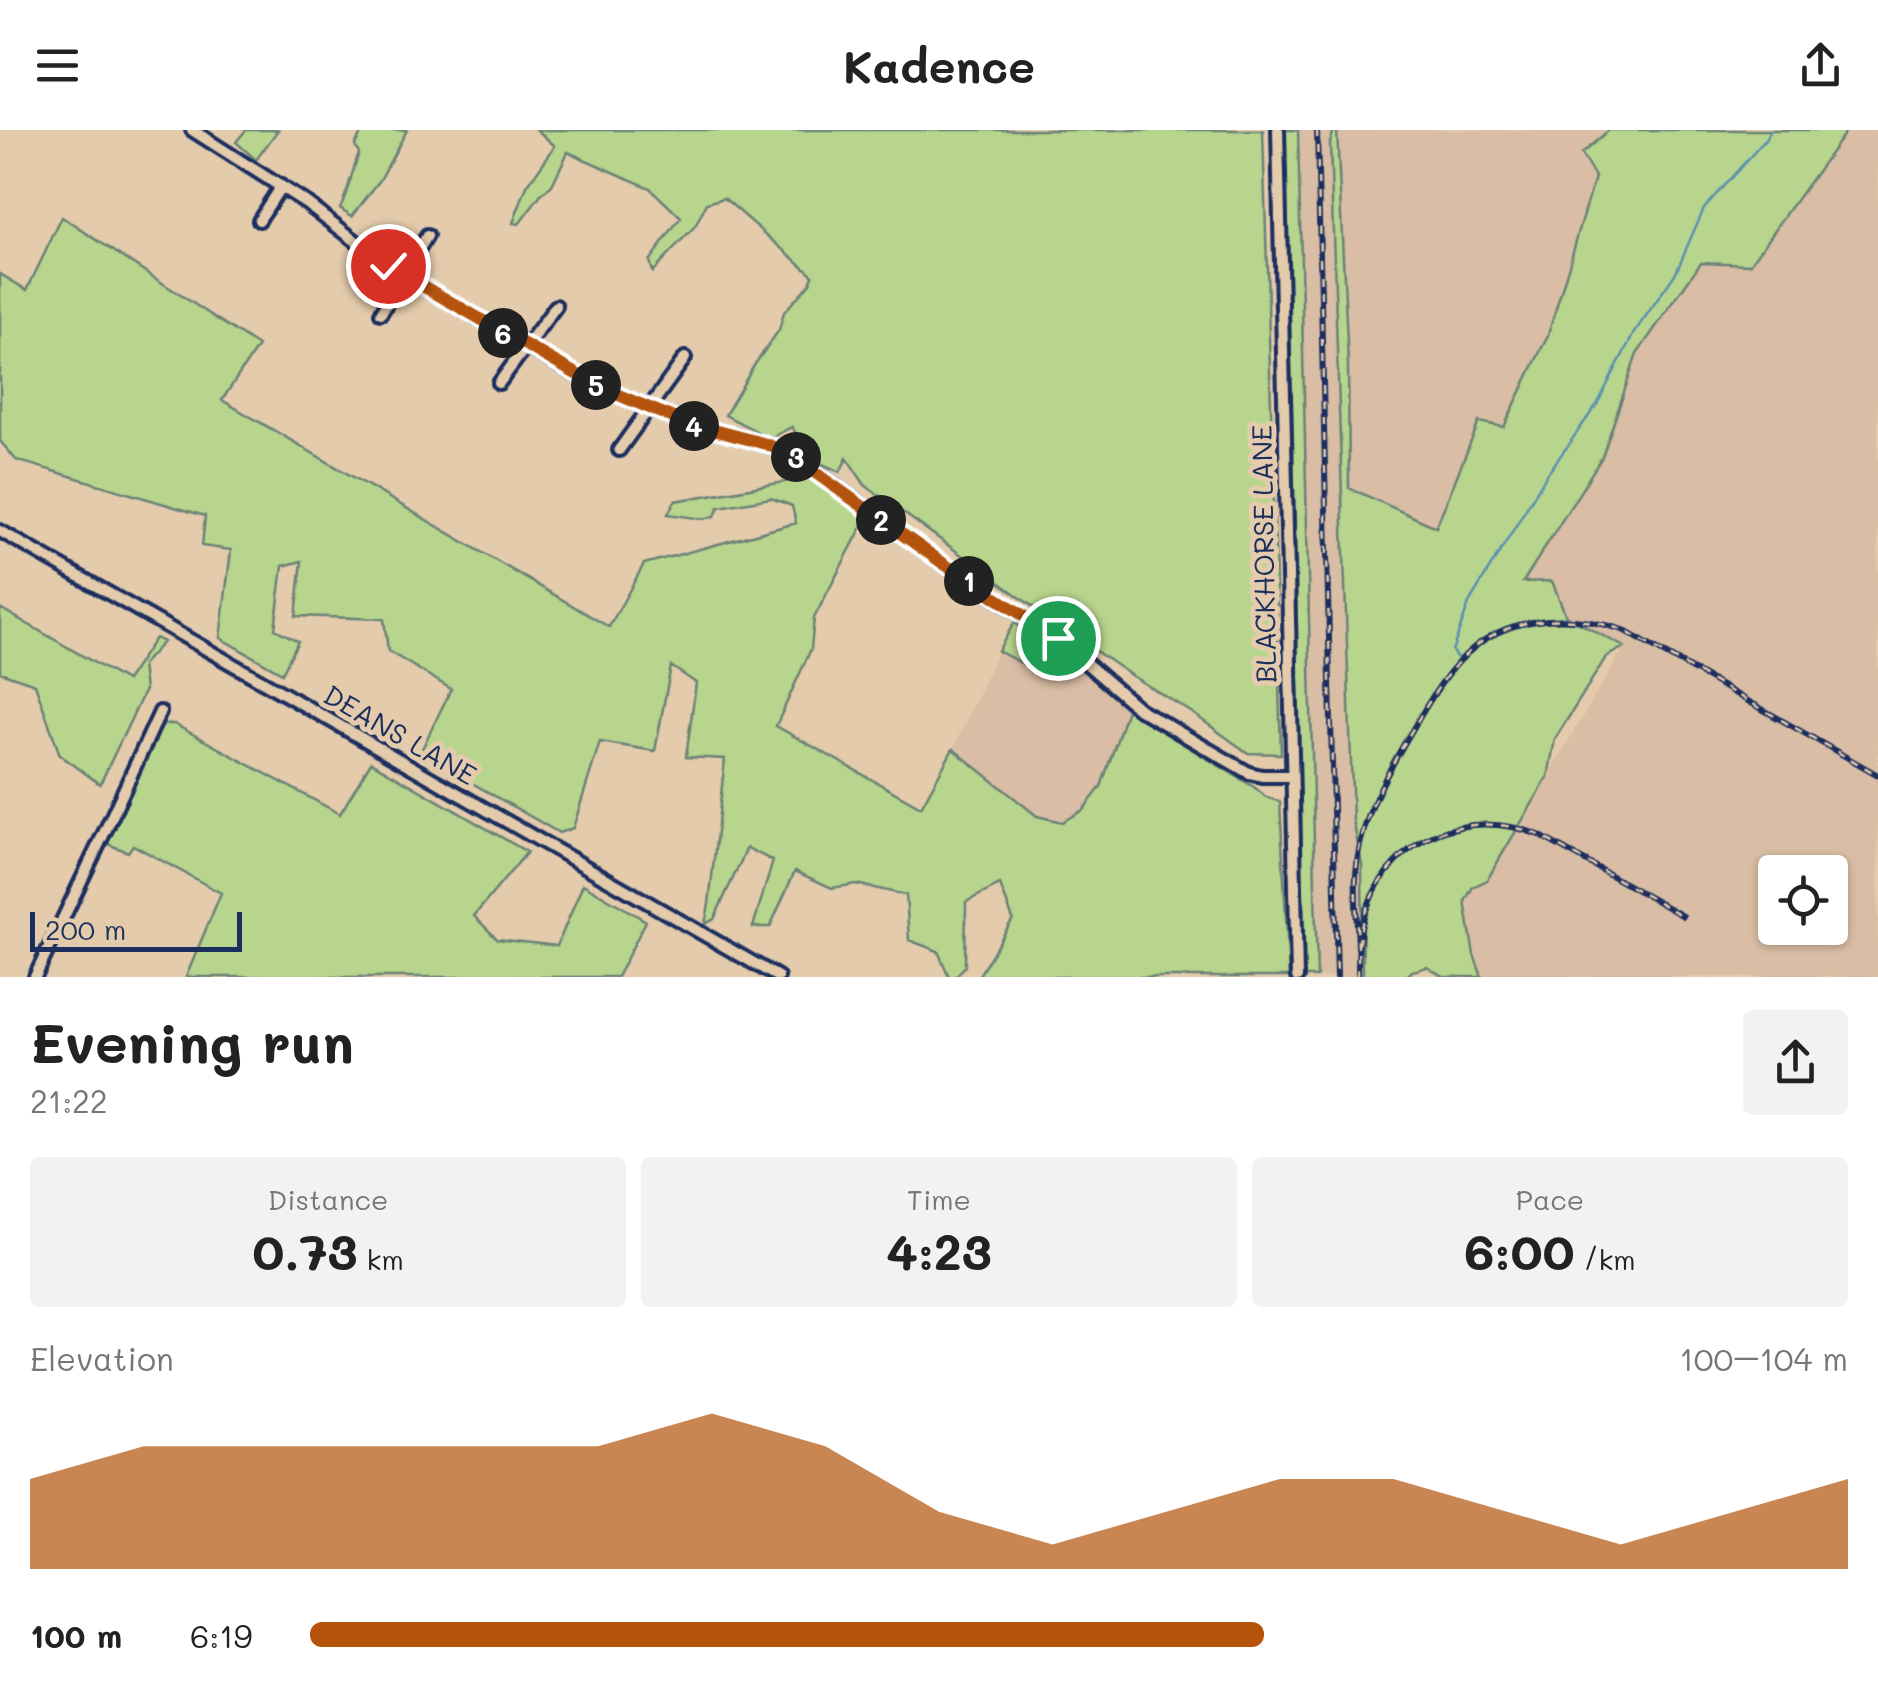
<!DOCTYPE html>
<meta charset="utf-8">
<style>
body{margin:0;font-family:Mali,sans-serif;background:#f2f2f2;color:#222;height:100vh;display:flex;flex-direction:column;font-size:38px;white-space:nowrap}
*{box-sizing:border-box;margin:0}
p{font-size:32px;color:#767676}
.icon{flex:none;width:55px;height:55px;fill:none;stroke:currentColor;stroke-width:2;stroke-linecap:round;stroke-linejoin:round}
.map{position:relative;height:847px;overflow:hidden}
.drawer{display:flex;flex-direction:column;background:#fff;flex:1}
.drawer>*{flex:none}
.buttons{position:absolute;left:1758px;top:725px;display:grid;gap:20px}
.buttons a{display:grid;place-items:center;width:90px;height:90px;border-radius:10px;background:#fff;box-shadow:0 2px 8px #0004;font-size:50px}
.scale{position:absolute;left:30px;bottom:25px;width:212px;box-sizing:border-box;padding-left:10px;border:5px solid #1b2f5e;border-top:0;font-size:28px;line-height:35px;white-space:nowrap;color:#1b2f5e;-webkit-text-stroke:8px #e4cbac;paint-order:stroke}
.pin{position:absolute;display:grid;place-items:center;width:85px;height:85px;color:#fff;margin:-42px;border:5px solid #fff;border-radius:50%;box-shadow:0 2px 10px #0007}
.km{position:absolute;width:50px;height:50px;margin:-25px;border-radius:50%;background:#222;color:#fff;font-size:28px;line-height:50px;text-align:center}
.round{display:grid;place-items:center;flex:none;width:105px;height:105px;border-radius:10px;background:#f2f2f2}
.headline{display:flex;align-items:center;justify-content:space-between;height:170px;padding:0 30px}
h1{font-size:55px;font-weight:800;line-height:75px}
.stats{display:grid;grid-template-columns:repeat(3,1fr);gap:15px;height:170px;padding:10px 30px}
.stats div{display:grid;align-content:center;border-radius:10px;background:#f2f2f2;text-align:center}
.stats b{font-size:50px;font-weight:800}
.stats small{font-size:28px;font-weight:400}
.stats p{font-size:28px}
.chart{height:280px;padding:20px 30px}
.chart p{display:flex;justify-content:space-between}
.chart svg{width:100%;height:180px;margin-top:10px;fill:#b45309;opacity:.7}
ul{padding:0 30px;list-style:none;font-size:32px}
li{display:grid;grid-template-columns:160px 120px 1fr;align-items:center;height:75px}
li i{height:25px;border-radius:12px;background:#b45309}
header{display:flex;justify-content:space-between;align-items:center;height:130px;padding:0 30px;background:#fff;font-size:45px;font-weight:800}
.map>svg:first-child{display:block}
</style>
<header><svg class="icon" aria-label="menu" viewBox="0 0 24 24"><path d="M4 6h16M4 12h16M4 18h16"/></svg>Kadence<svg class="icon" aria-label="share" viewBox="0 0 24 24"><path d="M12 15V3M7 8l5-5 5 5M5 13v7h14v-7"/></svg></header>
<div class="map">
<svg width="1878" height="847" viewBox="0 0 1878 847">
<rect width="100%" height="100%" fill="#e4cbac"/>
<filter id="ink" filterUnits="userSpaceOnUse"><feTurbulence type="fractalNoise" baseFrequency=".01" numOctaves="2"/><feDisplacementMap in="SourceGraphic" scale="20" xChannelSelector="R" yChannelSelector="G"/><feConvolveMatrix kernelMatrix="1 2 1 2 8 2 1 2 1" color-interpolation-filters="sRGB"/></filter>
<g filter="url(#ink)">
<path fill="#d9bda4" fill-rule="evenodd" d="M1298 0H1334L1330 13 1353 690 1362 735 1363 847H1317Z
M1337 0H1609L1581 24 1595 46 1548 205 1503 297 1478 292 1437 397 1349 358 1348 234Z
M1847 0H1878V847H1482L1474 825 1464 771 1473 757 1487 749 1624 517 1566 486 1552 451 1523 453 1602 327 1637 224 1701 131 1750 134ZM1775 742H1830V798H1775Z
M1042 504 1074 529 1122 572 1127 580 1101 657 1083 680 1062 692 1037 686 953 619 998 521 1023 534 1036 507Z"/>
<path fill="#b8d58d" stroke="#6a8276" stroke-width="2.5" d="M246 0H278L256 30 236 12Z
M363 0H407L380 50 352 86 340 78C349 60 352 41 359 23L355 15Z
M537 0H1263L1281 624 1248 623 1191 582 1132 546 1065 500 865 355 847 328 840 342 811 329 792 297 770 308 725 285 755 234 779 200 784 182 810 153 813 145 724 68 707 73 695 97 652 142 649 131 681 88 650 58 568 22 552 55 541 65 519 94 513 93 527 56 555 16Z
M1285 0H1298L1317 847H1302L1296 433Z
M1334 0H1337L1348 234 1349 358 1436 397 1479 292 1504 297 1548 205 1595 47 1581 24 1609 0H1847L1750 134 1701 132 1637 224 1602 327 1523 452 1552 451 1566 486 1624 517 1606 527 1555 609 1548 647 1487 750 1473 757 1465 771 1474 825 1482 847H1444L1427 837 1412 841 1406 847H1363L1362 735 1353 690 1330 13Z
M62 87 258 216 222 270 609 497 644 434 796 393 792 376 771 368 719 377 715 386 703 389 668 384 675 371 813 347 867 387 814 488 811 519 776 596 921 677 953 619 1037 686 1062 692 1083 680 1101 657 1127 580 1254 657 1266 667 1280 672 1289 847H978L1013 789 1000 755 966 772 965 836 955 847H949L938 821 909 810 906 765 856 754 832 758 795 741 770 797H753L773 731 747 718 714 789 705 794 709 774 725 629 686 627 696 553 671 536 655 621 600 612 573 698 559 703 420 623 451 559 388 521 384 489 296 486 302 431 283 436 275 499 298 511 282 543 220 508 231 420 202 416 205 386 16 330 0 311V144L27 160Z
M0 478 126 551 155 508 163 512 142 535 145 560 100 654 60 625 35 554 0 542Z
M1014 493 1036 507 1023 534 998 521Z
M159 594H174L340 684 371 632 527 722 474 786 497 809 557 816 583 754 646 791 617 847H186L221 763 133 715 128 722 105 713Z"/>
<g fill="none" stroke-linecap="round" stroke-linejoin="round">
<path stroke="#5b91af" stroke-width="2.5" d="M1460 532 1452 521 1470 471 1546 346 1598 273 1634 203 1675 144 1704 78 1765 10 1771 0"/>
<defs>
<path id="minor" d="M192 0 308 74 388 136 571 242 597 256 683 292 766 314 794 326 943 434 1058 509 1139 579 1249 643 1262 646H1291
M1278 0 1297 847
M259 90 281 56
M381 183 427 106
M499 253 556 176
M619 320 685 228
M0 401 778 847
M35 847 107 697 160 582"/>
</defs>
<use href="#minor" stroke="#1b2f5e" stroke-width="18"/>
<use href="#minor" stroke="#e4cbac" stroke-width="10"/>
<defs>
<path id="rail" d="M1317 0 1337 847
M1358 818C1357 783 1352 745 1361 711 1370 673 1389 640 1408 607 1427 575 1447 538 1477 515 1519 484 1576 484 1623 500L1878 645
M1358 847C1358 824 1358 800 1367 778 1394 706 1469 677 1539 705L1683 786"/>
</defs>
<use href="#rail" stroke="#1b2f5e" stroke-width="6"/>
<use href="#rail" stroke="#e4cbac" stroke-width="2.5" stroke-dasharray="8" stroke-linecap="butt"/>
</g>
</g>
<g fill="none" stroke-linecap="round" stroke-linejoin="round" filter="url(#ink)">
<defs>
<path id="route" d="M388 136 597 256 683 292 766 314 786 322 944 434 1058 508"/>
</defs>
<use href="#route" stroke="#fff" stroke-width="20"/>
<use href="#route" stroke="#b45309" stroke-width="12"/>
</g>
<g text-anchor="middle" stroke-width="10" stroke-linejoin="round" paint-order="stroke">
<g font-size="28" fill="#1b2f5e" stroke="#e4cbac">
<text transform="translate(1264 424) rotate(-91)" y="10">BLACKHORSE LANE</text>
<text transform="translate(400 605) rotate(30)" y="10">DEANS LANE</text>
</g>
</g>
</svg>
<div class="buttons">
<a><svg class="icon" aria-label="locate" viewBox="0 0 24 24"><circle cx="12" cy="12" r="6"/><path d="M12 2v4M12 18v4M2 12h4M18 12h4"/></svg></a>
</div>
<div class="scale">200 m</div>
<div class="pin" style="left:1058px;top:508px;background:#1e9e55"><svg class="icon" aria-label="arrive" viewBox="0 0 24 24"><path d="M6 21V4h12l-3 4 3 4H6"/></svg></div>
<div class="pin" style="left:388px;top:136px;background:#d93025"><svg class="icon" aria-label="check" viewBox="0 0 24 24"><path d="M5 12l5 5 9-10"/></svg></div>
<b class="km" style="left:969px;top:451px">1</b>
<b class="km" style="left:881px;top:390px">2</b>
<b class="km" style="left:796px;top:327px">3</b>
<b class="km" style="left:694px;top:296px">4</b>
<b class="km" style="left:596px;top:255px">5</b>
<b class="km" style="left:503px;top:203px">6</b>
</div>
<section class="drawer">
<div class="headline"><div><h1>Evening run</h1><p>21:22</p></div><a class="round"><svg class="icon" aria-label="share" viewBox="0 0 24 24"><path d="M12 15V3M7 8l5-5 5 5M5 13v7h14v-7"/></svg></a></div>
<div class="stats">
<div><p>Distance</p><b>0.73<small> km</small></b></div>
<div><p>Time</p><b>4:23</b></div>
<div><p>Pace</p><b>6:00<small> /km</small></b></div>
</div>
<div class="chart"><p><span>Elevation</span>100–104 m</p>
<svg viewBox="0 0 160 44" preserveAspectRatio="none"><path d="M0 44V22L10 14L20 14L30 14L40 14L50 14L60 6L70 14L80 30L90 38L100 30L110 22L120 22L130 30L140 38L150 30L160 22V44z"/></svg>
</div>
<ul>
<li><b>100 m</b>6:19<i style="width:62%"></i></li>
</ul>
</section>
